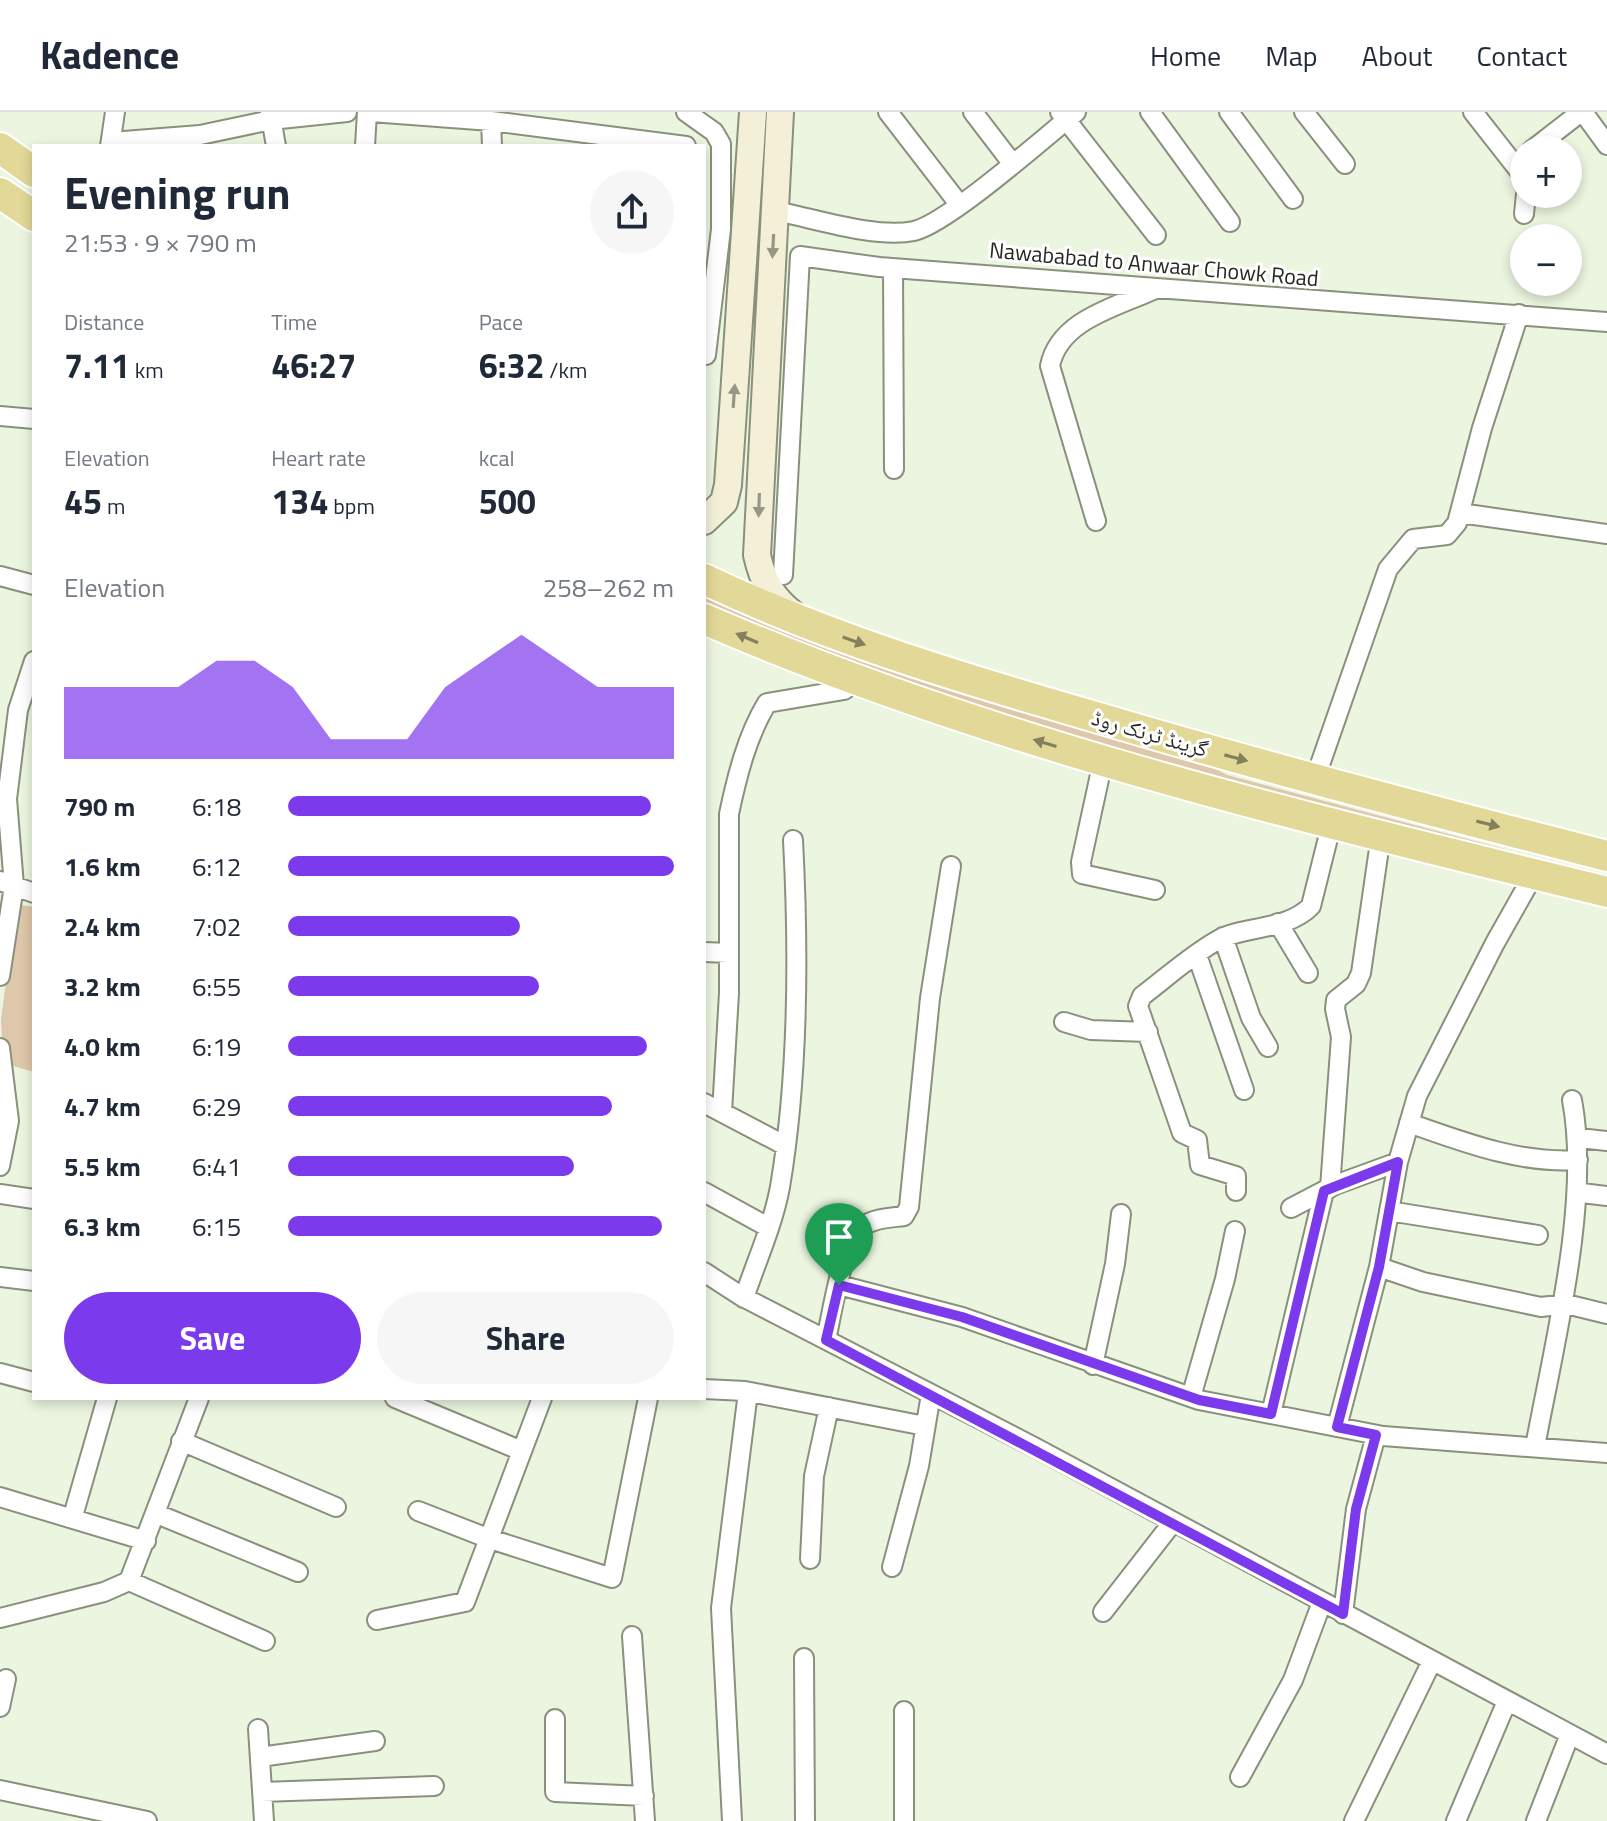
<!DOCTYPE html>
<meta charset="utf-8">
<style>
body{margin:0;font-family:"Titillium Web","Noto Naskh Arabic",sans-serif;background:#f6f6f7;color:#1f2937;height:100vh;display:flex;flex-direction:column;font-size:30px;white-space:nowrap}
*{box-sizing:border-box;margin:0}
p{font-size:26px;color:#747a83}
.icon{flex:none;width:44px;height:44px;fill:none;stroke:currentColor;stroke-width:2;stroke-linecap:round;stroke-linejoin:round}
.map{position:relative;flex:1;overflow:hidden}
.drawer{position:absolute;left:32px;top:32px;width:674px;height:1256px;display:flex;flex-direction:column;background:#fff;border-radius:0px;box-shadow:0 4px 12px #0003}
.drawer>*{flex:none}
.controls{position:absolute;left:1510px;top:24px;display:grid;gap:16px}
.controls a{display:grid;place-items:center;width:72px;height:72px;border-radius:50%;background:#fff;box-shadow:0 4px 12px #0003;font-size:40px}
.pin{position:absolute;display:grid;place-items:center;width:68px;height:68px;color:#fff;margin:-82px -34px;border-radius:50% 50% 50% 0;rotate:-45deg;box-shadow:0 0 8px #0007}
.pin .icon{rotate:45deg}
.round{display:grid;place-items:center;flex:none;width:84px;height:84px;border-radius:42px;background:#f6f6f7}
.summary{display:flex;align-items:center;justify-content:space-between;height:136px;padding:0 32px}
h1{font-size:44px;font-weight:700;line-height:60px}
.metrics{display:grid;grid-template-columns:repeat(3,1fr);gap:12px;height:136px;padding:8px 32px}
.metrics div{display:grid;align-content:center}
.metrics b{font-size:34px;font-weight:700}
.metrics small{font-size:22px;font-weight:400}
.metrics p{font-size:22px}
.chart{height:224px;padding:16px 32px}
.chart p{display:flex;justify-content:space-between}
.chart svg{width:100%;height:144px;margin-top:8px;fill:#7c3aed;opacity:.7}
.cta{display:flex;gap:16px;margin-top:auto;padding:16px 32px}
.cta a{flex:1;height:92px;border-radius:48px;background:#7c3aed;color:#fff;font-size:32px;font-weight:700;line-height:92px;text-align:center}
.cta a+a{background:#f6f6f7;color:#1f2937}
ul{padding:0 32px;list-style:none;font-size:26px}
li{display:grid;grid-template-columns:128px 96px 1fr;align-items:center;height:60px}
li i{height:20px;border-radius:10px;background:#7c3aed}
header{display:flex;align-items:center;gap:48px;box-sizing:border-box;height:112px;padding:0 40px;background:#fff;border-bottom:2px solid #e0e1e3}
header strong{font-size:38px}
nav{display:flex;gap:44px;margin-inline-start:auto;font-size:28px}
.map>svg:first-child{display:block}
</style>
<header>
<strong>Kadence</strong>
<nav><a>Home</a><a>Map</a><a>About</a><a>Contact</a></nav>
</header>
<div class="map">
<svg width="1607" height="1709" viewBox="0 0 1607 1709">
<rect width="100%" height="100%" fill="#ebf5df"/>
<path fill="#dec7aa" d="M704 475 1203 650 1227 663 1512 739 1507 748 985 606 704 497Z
M16 792 34 795V960L3 951 1 908Z"/>
<g fill="none" stroke-linecap="round" stroke-linejoin="round">
<defs>
<path id="minor" d="M270 0 276 34
M371 0 491 9 686 34
M686 0 714 20 721 32V117L706 243
M888 0 959 92
M973 0 1012 51
M1060 0 1156 123
M1150 0 1230 110
M1229 0 1293 87
M1304 0 1345 52
M1473 0 1524 65
M1583 0 1607 33
M491 9 492 34
M111 30 200 23 271 8 347 0
M110 34 115 0
M365 34 367 0
M1532 38 1581 0
M775 99C813 106 875 127 914 119 948 111 1044 26 1076 0
M1524 102 1526 82
M893 156 894 357
M0 304 34 307
M1460 401 1607 422
M1096 409 1050 254C1059 208 1116 195 1153 178
M783 463 800 144 879 155 1607 210
M0 464 34 473
M1103 649 1081 750 1082 762 1155 778
M1315 667 1388 457 1413 427 1447 423 1457 411 1482 316 1519 202
M0 769 34 781
M1278 811 1308 861
M1223 825 1251 906 1268 935
M704 840 729 841
M1197 843 1244 978
M0 864 14 774 7 687 18 598 34 549
M1064 910 1091 918 1148 920
M0 936 9 1009 0 1054
M704 991 784 1033
M722 1000 729 881V702C737 664 747 624 767 591L844 578 857 569
M1409 1011C1463 1030 1520 1052 1578 1048
M1579 1026 1607 1029
M1330 1076 1341 925 1335 897 1336 888 1356 872 1361 861 1381 723
M1236 1079V1064L1200 1053 1197 1028 1182 1021 1138 894 1142 884C1166 866 1191 843 1218 828 1242 814 1287 819 1311 794L1332 710
M704 1080 768 1115
M1582 1081 1607 1084
M0 1082 34 1087
M1291 1096 1335 1073 1398 1050
M1389 1099 1538 1123
M1379 1155 1423 1170 1541 1195 1566 1192 1607 1202
M704 1160 741 1184 1036 1336 1607 1642
M0 1165 34 1169
M839 1173 962 1205 1199 1288 1383 1324 1607 1341
M744 1186C756 1150 773 1113 780 1075 799 962 799 842 793 728
M826 1228C832 1202 842 1130 862 1115 874 1106 889 1106 904 1104L909 1095 930 886 951 754
M1093 1253 1115 1152 1121 1102
M0 1261 34 1270
M704 1277 745 1279 925 1314
M1191 1285 1225 1167 1235 1119
M395 1286 522 1339
M1271 1302 1324 1079
M1337 1315 1379 1155 1398 1050 1417 984 1495 831 1534 762
M181 1329 336 1395
M1535 1335C1554 1232 1591 1089 1572 988
M0 1385 146 1429
M418 1399 490 1427 612 1466 648 1286
M157 1402 298 1460
M73 1404 107 1286
M810 1447 814 1364 829 1295
M892 1455 919 1354 931 1282
M129 1469 265 1529
M1103 1500 1173 1410
M1343 1502 1356 1397 1376 1323
M0 1506 104 1480 129 1469 199 1286
M377 1508 465 1490 542 1286
M632 1524 645 1709
M804 1546 805 1709
M0 1595 6 1567
M555 1607V1680L644 1684
M258 1617 264 1709
M260 1645 375 1629
M1240 1665 1293 1568 1322 1490
M0 1678 147 1709
M262 1680 434 1674
M732 1709 721 1496 748 1280
M904 1709V1599
M1354 1709 1432 1549
M1456 1709 1507 1589
M1536 1709 1570 1622"/>
<path id="secondary" d="M780 0 757 443C763 470 772 486 794 503
M704 409 724 390 728 373 753 0"/>
<path id="trunk" d="M0 36 34 60
M0 81 34 104
M704 467C828 526 961 566 1092 604 1263 655 1435 700 1607 744
M704 507C993 632 1302 705 1607 780"/>
</defs>
<use href="#minor" stroke="#89917d" stroke-width="22"/>
<use href="#secondary" stroke="#89917d" stroke-width="30"/>
<use href="#trunk" stroke="#fff" stroke-width="34"/>
<use href="#minor" stroke="#fff" stroke-width="18"/>
<use href="#secondary" stroke="#f4f0d8" stroke-width="26"/>
<use href="#trunk" stroke="#e2d897" stroke-width="30"/>
</g>
<defs><path id="oneway-solid" d="M-6-.8H1V-3.2L6.5 0L1 3.2V.8H-6Z" transform="scale(2)"/></defs>
<g fill="#979686">
<use href="#oneway-solid" transform="translate(773 134) rotate(93)"/>
<use href="#oneway-solid" transform="translate(734 284) rotate(-86)"/>
<use href="#oneway-solid" transform="translate(759 393) rotate(92)"/>
</g>
<g fill="#84805c">
<use href="#oneway-solid" transform="translate(747 526) rotate(-157)"/>
<use href="#oneway-solid" transform="translate(854 529) rotate(19)"/>
<use href="#oneway-solid" transform="translate(1045 631) rotate(-163)"/>
<use href="#oneway-solid" transform="translate(1236 646) rotate(15)"/>
<use href="#oneway-solid" transform="translate(1488 712) rotate(14)"/>
</g>
<g fill="none" stroke-linecap="round" stroke-linejoin="round">
<defs>
<path id="route" d="M1398 1050 1379 1155 1337 1315 1376 1323 1356 1397 1343 1502 826 1228 839 1173 962 1205 1199 1288 1271 1302 1324 1079Z"/>
</defs>
<use href="#route" stroke="#fff" stroke-width="16"/>
<use href="#route" stroke="#7c3aed" stroke-width="10"/>
</g>
<g text-anchor="middle" stroke-width="6" stroke-linejoin="round" paint-order="stroke">
<g font-size="22" fill="#262921" stroke="#fff">
<text transform="translate(1154 152) rotate(5)" y="8">Nawababad to Anwaar Chowk Road</text>
<text transform="translate(1150 621) rotate(16)" y="8">گرینڈ ٹرنک روڈ</text>
</g>
</g>
</svg>
<div class="controls">
<a>+</a>
<a>−</a>
</div>
<div class="pin" style="left:839px;top:1173px;background:#1e9e55"><svg class="icon" aria-label="arrive" viewBox="0 0 24 24"><path d="M6 21V4h12l-3 4 3 4H6"/></svg></div>
<section class="drawer">
<div class="summary"><div><h1>Evening run</h1><p>21:53 · 9 × 790 m</p></div><a class="round"><svg class="icon" aria-label="share" viewBox="0 0 24 24"><path d="M12 15V3M7 8l5-5 5 5M5 13v7h14v-7"/></svg></a></div>
<div class="metrics">
<div><p>Distance</p><b>7.11<small> km</small></b></div>
<div><p>Time</p><b>46:27</b></div>
<div><p>Pace</p><b>6:32<small> /km</small></b></div>
</div>
<div class="metrics">
<div><p>Elevation</p><b>45<small> m</small></b></div>
<div><p>Heart rate</p><b>134<small> bpm</small></b></div>
<div><p>kcal</p><b>500</b></div>
</div>
<div class="chart"><p><span>Elevation</span>258–262 m</p>
<svg viewBox="0 0 160 44" preserveAspectRatio="none"><path d="M0 44V22L10 22L20 22L30 22L40 14L50 14L60 22L70 38L80 38L90 38L100 22L110 14L120 6L130 14L140 22L150 22L160 22V44z"/></svg>
</div>
<ul>
<li><b>790 m</b>6:18<i style="width:94%"></i></li>
<li><b>1.6 km</b>6:12<i style="width:100%"></i></li>
<li><b>2.4 km</b>7:02<i style="width:60%"></i></li>
<li><b>3.2 km</b>6:55<i style="width:65%"></i></li>
<li><b>4.0 km</b>6:19<i style="width:93%"></i></li>
<li><b>4.7 km</b>6:29<i style="width:84%"></i></li>
<li><b>5.5 km</b>6:41<i style="width:74%"></i></li>
<li><b>6.3 km</b>6:15<i style="width:97%"></i></li>
</ul>
<div class="cta"><a>Save</a><a>Share</a></div>
</section>
</div>
